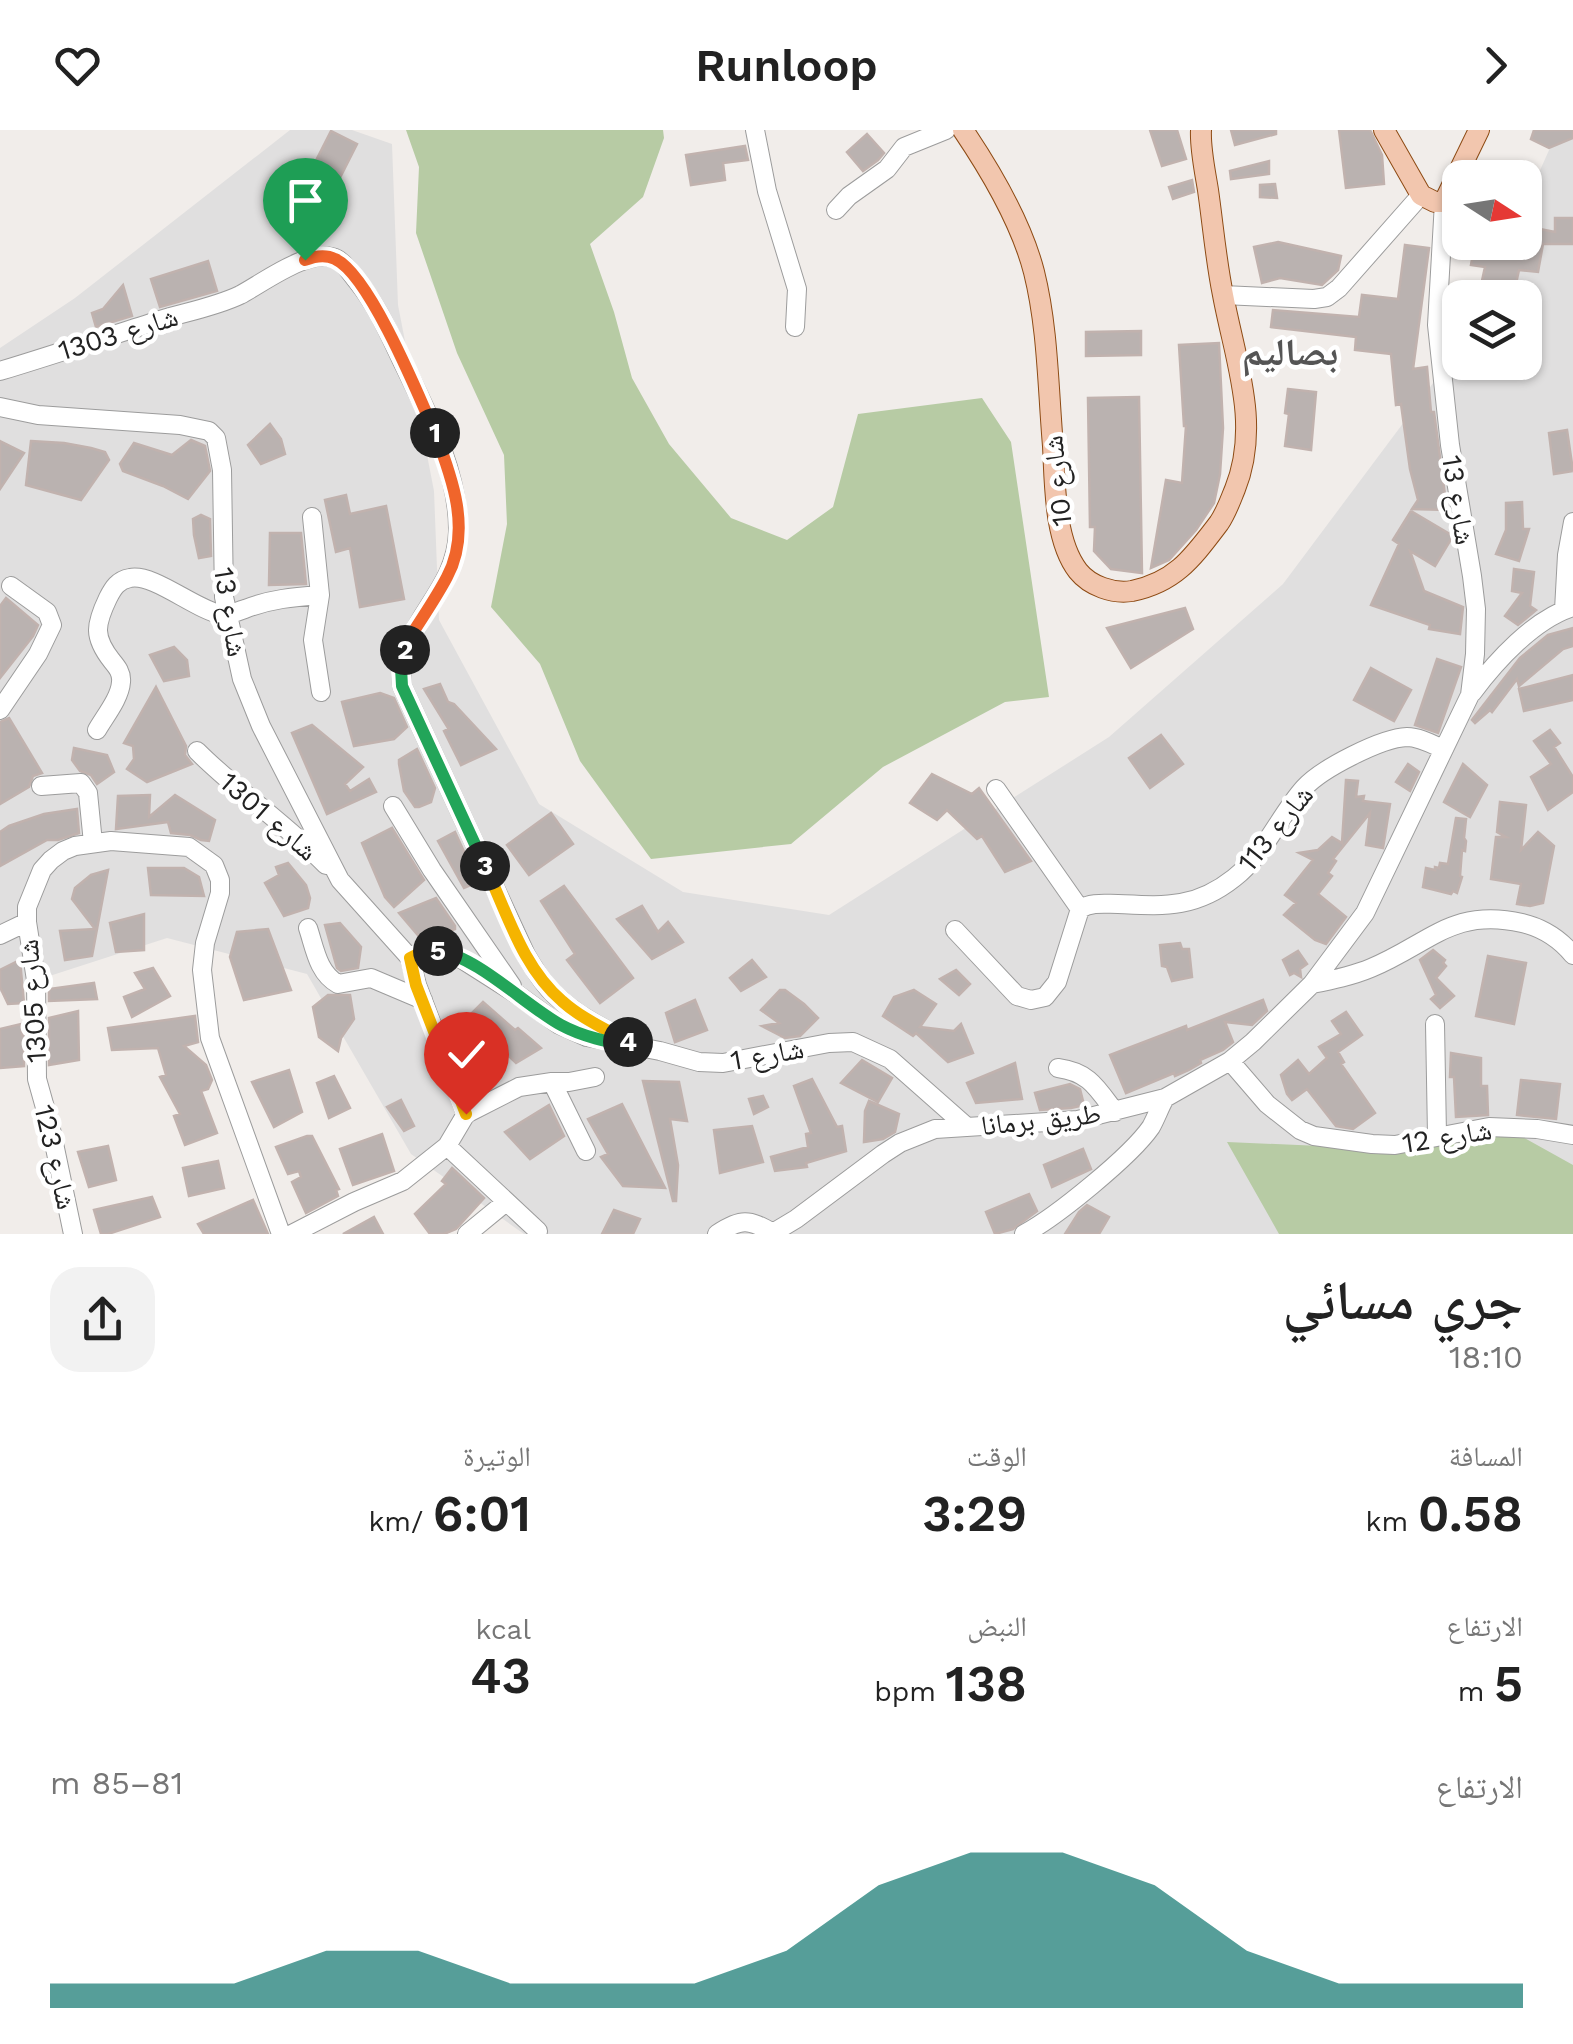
<!DOCTYPE html>
<html lang="ar">
<meta charset="utf-8">
<style>
body{margin:0;font-family:"Work Sans","Noto Naskh Arabic",sans-serif;background:#f2f2f2;color:#222;direction:rtl;height:100vh;display:flex;flex-direction:column;font-size:38px;white-space:nowrap}
*{box-sizing:border-box;margin:0}
p{font-size:32px;color:#767676}
.icon{flex:none;width:55px;height:55px;fill:none;stroke:currentColor;stroke-width:2;stroke-linecap:round;stroke-linejoin:round}
.map{position:relative;height:1104px;overflow:hidden;direction:ltr}
.details{display:flex;flex-direction:column;background:#fff;flex:1}
.details>*{flex:none}
.needle{width:65px;rotate:102deg}
.fabs{position:absolute;left:1442px;top:30px;display:grid;gap:20px}
.fabs a{display:grid;place-items:center;width:100px;height:100px;border-radius:20px;background:#fff;box-shadow:0 2px 8px #0004;font-size:50px}
.pin{position:absolute;display:grid;place-items:center;width:85px;height:85px;color:#fff;margin:-102px -42px;border-radius:50% 50% 50% 0;rotate:-45deg;box-shadow:0 0 10px #0007}
.pin .icon{rotate:45deg}
.km{position:absolute;width:50px;height:50px;margin:-25px;border-radius:50%;background:#222;color:#fff;font-size:28px;line-height:50px;text-align:center}
.round{display:grid;place-items:center;flex:none;width:105px;height:105px;border-radius:30px;background:#f2f2f2}
.overview{display:flex;align-items:center;justify-content:space-between;height:170px;padding:0 50px}
h1{font-size:55px;font-weight:600;line-height:75px}
.stats{display:grid;grid-template-columns:repeat(3,1fr);gap:15px;height:170px;padding:10px 50px}
.stats div{display:grid;align-content:center}
.stats b{font-size:50px;font-weight:600}
.stats small{font-size:28px;font-weight:400}
.stats p{font-size:28px}
.chart{height:280px;padding:20px 50px}
.chart p{display:flex;justify-content:space-between}
.chart svg{width:100%;height:180px;margin-top:10px;fill:#0f766e;opacity:.7}
header{display:flex;justify-content:space-between;align-items:center;height:130px;padding:0 50px;background:#fff;font-size:45px;font-weight:600}
.map>svg:first-child{display:block}
</style>
<header><svg class="icon" aria-label="forward" viewBox="0 0 24 24"><path d="M9 5l7 7-7 7"/></svg>Runloop<svg class="icon" aria-label="heart" viewBox="0 0 24 24"><path d="M12 20l-8-8c-3-5 5-10 8-4 3-6 11-1 8 4z"/></svg></header>
<div class="map">
<svg width="1573" height="1104" viewBox="0 0 1573 1104">
<rect width="100%" height="100%" fill="#f1edea"/>
<path fill="#e0dfdf" d="M290 0H352L392 14 398 175 434 361 439 490 539 674 683 762 829 785 1109 607 1283 454 1460 217V232H1525V168L1484 167 1508 113 1525 112V74L1558 0H1573V1104H524L411 1024 307 844 167 808 0 862V218L75 168Z"/>
<path fill="#b7cba4" d="M406 0H663L664 8 643 67 590 114 614 182 632 248 669 314 731 388 787 410 833 377 858 284 982 268 1011 312 1049 567 1005 572 883 637 791 714 651 729 580 631 540 534 491 477 507 394 504 325 457 223 416 103 419 37Z
M1508 999 1573 1035V1104H1279L1227 1012 1388 1019Z"/>
<path fill="#bab2b0" stroke="#c1b2ae" stroke-width="2.5" d="M1150 0H1177L1186 29 1162 36Z
M1231 0H1276V4L1235 15Z
M1339 0H1370L1382 25 1384 54 1346 58Z
M1534 0H1573V8L1549 18 1531 9Z
M331 1 357 14 317 93 291 80Z
M867 4 884 23 878 30 863 41 847 22Z
M745 16 748 30 723 33 725 50 691 55 686 25Z
M1269 31V44L1231 49 1230 41Z
M1192 50 1194 62 1173 69 1169 57Z
M1275 54 1277 68 1260 67V55Z
M1555 88H1573V114H1543L1538 142 1519 140 1513 167 1480 160 1485 137 1471 135 1475 112H1525V96L1555 102Z
M1278 112 1341 126 1338 140 1322 155 1280 148 1262 153 1254 117Z
M1405 115 1429 118 1413 239 1427 237 1431 282H1434L1447 380 1412 379 1418 370 1410 339 1401 274 1396 275 1391 224 1355 220 1356 207 1271 197 1273 180 1359 187 1362 165 1398 169Z
M208 131 217 161 160 177 151 149Z
M123 155 132 186 96 197 92 183 103 179Z
M1141 201V225L1086 226V202Z
M1219 213 1223 298 1220 344 1214 373 1196 400 1169 430 1151 438 1166 350 1182 353 1186 296H1184L1179 215Z
M1288 259 1316 262 1311 320 1285 316 1289 284 1285 283Z
M1139 267 1142 443 1111 439 1094 421 1095 397H1090L1088 268Z
M270 294 281 309 285 324 261 334 248 315Z
M1567 300 1573 341 1554 344 1549 303Z
M191 310 205 316 210 341 188 369 163 356 123 341 120 334 134 313 172 325Z
M0 311 24 323 0 359Z
M31 311 64 313 91 318 105 322 109 330 81 370 26 355Z
M346 365 350 384 386 376 404 469 360 477 350 418 336 422 325 370Z
M1522 372 1523 399H1529L1519 431 1496 424 1506 400V373Z
M1411 381 1453 406 1435 436 1410 421 1424 461 1463 477 1460 504 1429 499 1430 495 1371 475 1399 414 1393 410Z
M201 385 210 389 211 426 199 428 194 405 193 389Z
M270 403H301L306 454 269 455Z
M1514 439 1534 442 1530 476 1536 480 1518 495 1505 486 1522 463 1512 461Z
M6 468 38 495 33 506 0 548V476Z
M1185 478 1193 499 1131 538 1107 498Z
M1573 498V516L1563 519 1519 556 1517 549 1492 582 1490 580 1475 593 1472 590 1520 528 1548 505Z
M174 517 187 530 189 546 164 551 150 525Z
M1437 529 1461 537 1438 603 1415 595Z
M1371 538 1411 560 1394 591 1354 570Z
M1573 545V570L1524 581 1519 559Z
M440 554 448 572 454 574 496 619 461 635 444 601 450 598H448L424 559Z
M156 557 186 616 185 625 192 634 147 652 127 639 134 629 133 616 124 613Z
M380 563 394 568 407 597 394 609 354 616 342 572Z
M9 588 42 643 33 646 29 657 0 674V592Z
M312 595 363 637 345 654 350 661 369 649 376 662 327 684 292 603Z
M1550 600 1560 613 1554 617 1573 647V662L1548 680 1531 647 1551 634 1534 611Z
M1161 605 1183 634 1150 658 1129 628Z
M74 618 107 625 114 642 97 654 91 645 80 641 72 630Z
M417 619 435 658 431 672 419 677H415L404 661 399 634V630Z
M1408 634 1419 642 1410 661 1396 652Z
M1463 634 1487 655 1470 687 1444 672Z
M932 644 972 664 979 658 1031 731 1005 742 982 706 977 709 947 680 937 690 910 673Z
M1346 650 1358 651 1356 667 1364 666 1363 671 1390 674 1383 718 1366 715 1370 683 1333 729 1336 731 1328 743 1332 746 1318 764 1346 787 1326 814 1315 810 1284 785 1296 773 1285 765 1313 730 1299 723 1318 720 1332 707 1342 713Z
M150 665 149 687 175 665 215 690 209 711 201 710 190 705 171 703 168 692 116 699 118 666Z
M1500 672 1526 675 1521 720 1538 702 1554 716 1543 773 1530 776 1517 774 1521 754 1491 749 1496 707H1506L1497 702Z
M77 679 79 703 58 710H47L0 736V702L9 696 44 684Z
M551 683 573 714 529 745 507 715Z
M1456 688 1466 689 1464 708 1466 711 1465 721 1462 720 1460 746 1462 747 1457 763 1453 761 1451 764 1423 757 1426 738 1435 740V737L1439 738 1440 733 1448 734Z
M392 698 424 750 394 777 385 767 362 713Z
M455 702 478 752 464 758 438 711Z
M288 733 306 755 310 768 308 778 284 786 265 753 279 745 276 737Z
M148 738H184L199 747 204 766 151 765Z
M108 740 92 826 65 830 60 801 95 799 72 769 75 758 91 745Z
M564 756 633 848 600 873 567 830 575 824 541 771Z
M436 768 455 796V799L422 810 399 783Z
M642 776 658 802 668 792 683 812 652 829 617 789Z
M144 784V820L116 822 110 793Z
M340 793 361 817 358 838 341 841 337 838 325 795Z
M268 799 291 860 244 870 230 827 237 802Z
M1180 813 1182 819H1189L1192 847 1172 851 1167 837 1162 836 1160 815Z
M1433 820 1445 830 1443 833 1446 836 1436 848 1454 866 1440 878 1431 869 1436 865 1420 830Z
M1298 821 1307 834 1300 839 1301 847 1294 843 1290 845 1283 830Z
M1488 826 1526 833 1514 894 1476 886Z
M20 830 24 873 8 874 0 857V840Z
M752 830 766 847 741 861 730 848Z
M153 838 170 866 132 887 124 867 145 859 135 843Z
M956 840 970 854 959 865 940 849Z
M94 853 97 869 49 871V859Z
M780 860H785L804 874 818 888 800 906 785 908 762 896 779 893 761 880Z
M914 860 936 874 920 897 954 901 961 894 973 923 948 932 916 903 913 906 883 886 894 867Z
M328 865H350L354 889 341 908 338 921 319 907 313 877Z
M695 870 707 900 675 912 666 883Z
M1263 870 1267 881 1252 895 1225 892 1233 912 1223 920 1200 930 1201 933 1189 940 1175 946 1174 943 1126 963 1110 925 1186 896 1187 900Z
M483 872 515 900 518 898 541 918 516 933 495 913 475 929 470 924 486 905 467 888Z
M78 881 79 930 49 935V888Z
M1346 882 1362 905 1338 922 1344 932 1341 934 1375 983 1353 999 1336 996 1307 959 1292 970 1287 964 1281 945 1298 930 1309 944 1327 928 1319 917 1341 904 1332 891Z
M195 886 198 912 184 916 206 935 212 950 208 959 201 961 217 1003 185 1015 174 986 180 984 160 947 166 945 158 918 112 920 108 898Z
M21 894 22 905H24V936L0 938V899Z
M1451 923 1481 928V956H1487L1488 985 1456 987 1454 947H1450Z
M862 930 892 948 878 972 841 953Z
M1015 933 1022 969 976 973 967 953Z
M289 940 302 982 274 997 252 952Z
M334 946 350 978 329 988 317 953Z
M812 949 837 997 842 996 846 1021 806 1033 807 1037 775 1041 771 1027 808 1017 806 1004 811 1003 794 956Z
M1521 950 1560 954 1556 989 1517 985Z
M643 951 679 952 687 991 670 989 678 1035 676 1071H673Z
M1070 954 1080 959 1084 975 1071 978 1040 980 1035 963Z
M763 966 768 977 754 984 749 969Z
M401 970 414 996 404 1001 387 977Z
M869 971 899 984 895 1002 883 1009 864 1012 865 981Z
M622 974 665 1058 623 1056 601 1027 608 1024 588 989Z
M549 975 564 1006 530 1029 505 1002Z
M752 996 763 1032 720 1043 714 1000Z
M382 1004 394 1041 353 1055 340 1019Z
M307 1006H312L339 1059 336 1060 338 1066 306 1083 292 1052 301 1047 299 1041 288 1044 276 1017Z
M108 1016 116 1050 89 1057 78 1022Z
M1083 1019 1091 1039 1052 1057 1044 1035Z
M218 1031 224 1058 189 1066 183 1038Z
M452 1038 484 1068 456 1099 444 1104H430L415 1084 446 1054 442 1051Z
M1029 1064 1037 1081 1013 1099 995 1104 986 1082Z
M152 1067 160 1087 108 1104H101L94 1080Z
M253 1070 268 1104H204L198 1094Z
M1087 1075 1109 1087 1099 1104H1065L1079 1082Z
M614 1080 640 1089 633 1104H602Z
M374 1087 383 1104H343Z"/>
<g fill="none" stroke-linecap="round" stroke-linejoin="round">
<defs>
<path id="minor" d="M755 0 767 61 797 159 795 197
M836 80 849 66 887 39 904 17 946 0
M1223 165 1314 169 1327 167 1339 158 1421 65
M0 241C53 225 107 207 160 190 186 182 215 177 240 165 263 153 311 116 337 129 345 133 351 144 357 151 379 178 390 206 405 237 430 288 459 344 458 402 456 466 397 492 402 556L526 825C533 837 540 849 549 859 573 885 606 899 637 917
M0 277 38 285 180 295 209 301 216 308 222 340 224 467 242 549 261 596 340 750 410 828
M312 387 320 465 313 510 321 562
M1564 480 1567 425 1573 392
M1472 563C1496 531 1534 489 1573 477
M0 580 38 524 52 495 47 482 11 456
M97 600C105 586 120 568 121 552 122 543 117 537 112 531 93 507 95 495 108 468 113 458 118 450 130 448 154 443 195 480 223 485 230 486 237 481 245 479 270 469 294 467 320 465
M197 621C238 662 286 694 326 735
M41 656 81 653 88 663 93 713
M996 659 1080 779
M393 676 432 740 512 856
M308 798C315 819 318 843 338 854L371 848 423 870
M955 800 1017 866 1031 870 1045 867 1057 852 1080 779C1092 772 1104 774 1118 774 1164 776 1195 779 1234 748 1265 724 1279 686 1304 658 1321 639 1381 608 1407 607 1419 607 1432 614 1443 619
M0 805 27 792
M1312 854C1332 850 1352 846 1371 838 1429 814 1453 777 1522 793 1543 798 1559 808 1573 825
M1435 894 1437 1005
M1230 931 1267 974 1300 1000 1314 1006 1372 1014 1395 1015 1489 997 1537 999 1573 1005
M1058 938C1089 942 1097 958 1115 982
M552 952 586 1021
M466 984 519 957 552 952H569L595 947
M447 1016 538 1101
M73 1104 51 999 37 949 36 850 27 792V777L42 740 51 730 63 721 75 716 111 711 189 717 214 735 220 750V763L205 813 202 840 210 908 281 1104
M292 1104 354 1072 403 1051 447 1016 466 984 417 855 410 828 430 821 452 823 518 865 558 894 587 907 660 921 699 932 723 933 829 913 853 912 890 929 967 997
M467 1104 506 1072
M717 1104C741 1088 749 1089 773 1103
M771 1104 796 1089 883 1024 900 1013 935 999 1078 990 1165 968 1230 931 1253 912 1312 854 1365 783 1470 565 1475 524 1476 479 1472 446 1450 315 1437 195 1444 72
M1024 1104C1056 1087 1131 1026 1151 997 1156 988 1160 977 1165 968"/>
<path id="major" d="M963 0C990 40 1022 95 1034 142 1048 198 1048 258 1053 316 1055 353 1054 410 1078 441 1090 456 1113 464 1132 461 1176 452 1193 427 1219 393 1226 383 1230 371 1235 359 1261 294 1235 230 1223 165 1216 131 1213 95 1208 60 1205 41 1200 19 1201 0
M1384 0 1421 65 1435 72H1444L1479 0"/>
</defs>
<use href="#minor" stroke="#9c9c9c" stroke-width="20"/>
<use href="#major" stroke="#8d4a13" stroke-width="22"/>
<use href="#minor" stroke="#fff" stroke-width="18"/>
<use href="#major" stroke="#f2c6ae" stroke-width="20"/>
</g>
<g fill="none" stroke-linecap="round" stroke-linejoin="round">
<defs>
<path id="split-1" d="M305 130C315 126 325 124 335 129 369 144 419 266 435 303"/>
<path id="split-2" d="M405 520 406 514C419 492 435 470 447 447 472 401 452 347 435 303"/>
<path id="split-3" d="M405 520 401 538 402 556 485 736"/>
<path id="split-4" d="M485 736C507 782 522 837 562 871 582 889 606 899 628 912"/>
<path id="split-5" d="M438 821C477 826 526 876 561 895 585 908 610 912 637 917L628 912"/>
<path id="split-6" d="M438 821 422 822 410 828 416 855 466 984"/>
</defs>
<use href="#split-1" stroke="#fff" stroke-width="20"/>
<use href="#split-2" stroke="#fff" stroke-width="20"/>
<use href="#split-3" stroke="#fff" stroke-width="20"/>
<use href="#split-4" stroke="#fff" stroke-width="20"/>
<use href="#split-5" stroke="#fff" stroke-width="20"/>
<use href="#split-6" stroke="#fff" stroke-width="20"/>
<use href="#split-1" stroke="#f0652b" stroke-width="12"/>
<use href="#split-2" stroke="#f0652b" stroke-width="12"/>
<use href="#split-3" stroke="#22a559" stroke-width="12"/>
<use href="#split-4" stroke="#f5b400" stroke-width="12"/>
<use href="#split-5" stroke="#22a559" stroke-width="12"/>
<use href="#split-6" stroke="#f5b400" stroke-width="12"/>
</g>
<g text-anchor="middle" stroke-width="9" stroke-linejoin="round" paint-order="stroke">
<g font-size="28" fill="#222" stroke="#fff">
<text transform="translate(118 203) rotate(-17)" y="10">شارع 1303</text>
<text transform="translate(1057 351) rotate(-96)" y="10">شارع 10</text>
<text transform="translate(1459 370) rotate(81)" y="10">شارع 13</text>
<text transform="translate(231 482) rotate(81)" y="10">شارع 13</text>
<text transform="translate(269 686) rotate(41)" y="10">شارع 1301</text>
<text transform="translate(1275 698) rotate(-51)" y="10">شارع 113</text>
<text transform="translate(32 871) rotate(-94)" y="10">شارع 1305</text>
<text transform="translate(767 924) rotate(-10)" y="10">شارع 1</text>
<text transform="translate(1041 989) rotate(-6)" y="10">طريق برمانا</text>
<text transform="translate(1447 1006) rotate(-9)" y="10">شارع 12</text>
<text transform="translate(56 1027) rotate(77)" y="10">شارع 123</text>
</g>
<g font-size="38" font-weight="bold" fill="#555" stroke="#fff">
<text x="1290" y="235">بصاليم</text>
</g>
</g>
</svg>
<div class="fabs">
<a><svg class="needle" viewBox="-14 -14 28 28"><path d="M0-13l5 13h-10z" fill="#e53935"/><path d="M0 13l5-13h-10z" fill="#767676"/></svg></a>
<a><svg class="icon" aria-label="layers" viewBox="0 0 24 24"><path d="M12 4l9 5-9 5-9-5zM3 14l9 5 9-5"/></svg></a>
</div>
<div class="pin" style="left:305px;top:130px;background:#1e9e55"><svg class="icon" aria-label="arrive" viewBox="0 0 24 24"><path d="M6 21V4h12l-3 4 3 4H6"/></svg></div>
<div class="pin" style="left:466px;top:984px;background:#d93025"><svg class="icon" aria-label="check" viewBox="0 0 24 24"><path d="M5 12l5 5 9-10"/></svg></div>
<b class="km" style="left:435px;top:303px">1</b>
<b class="km" style="left:405px;top:520px">2</b>
<b class="km" style="left:485px;top:736px">3</b>
<b class="km" style="left:628px;top:912px">4</b>
<b class="km" style="left:438px;top:821px">5</b>
</div>
<section class="details">
<div class="overview"><div><h1>جري مسائي</h1><p>18:10</p></div><a class="round"><svg class="icon" aria-label="share" viewBox="0 0 24 24"><path d="M12 15V3M7 8l5-5 5 5M5 13v7h14v-7"/></svg></a></div>
<div class="stats">
<div><p>المسافة</p><b>0.58<small> km</small></b></div>
<div><p>الوقت</p><b>3:29</b></div>
<div><p>الوتيرة</p><b>6:01<small> /km</small></b></div>
</div>
<div class="stats">
<div><p>الارتفاع</p><b>5<small> m</small></b></div>
<div><p>النبض</p><b>138<small> bpm</small></b></div>
<div><p>kcal</p><b>43</b></div>
</div>
<div class="chart"><p><span>الارتفاع</span>81–85 m</p>
<svg viewBox="0 0 160 44" preserveAspectRatio="none"><path d="M0 44V38L10 38L20 38L30 30L40 30L50 38L60 38L70 38L80 30L90 14L100 6L110 6L120 14L130 30L140 38L150 38L160 38V44z"/></svg>
</div>
</section>
